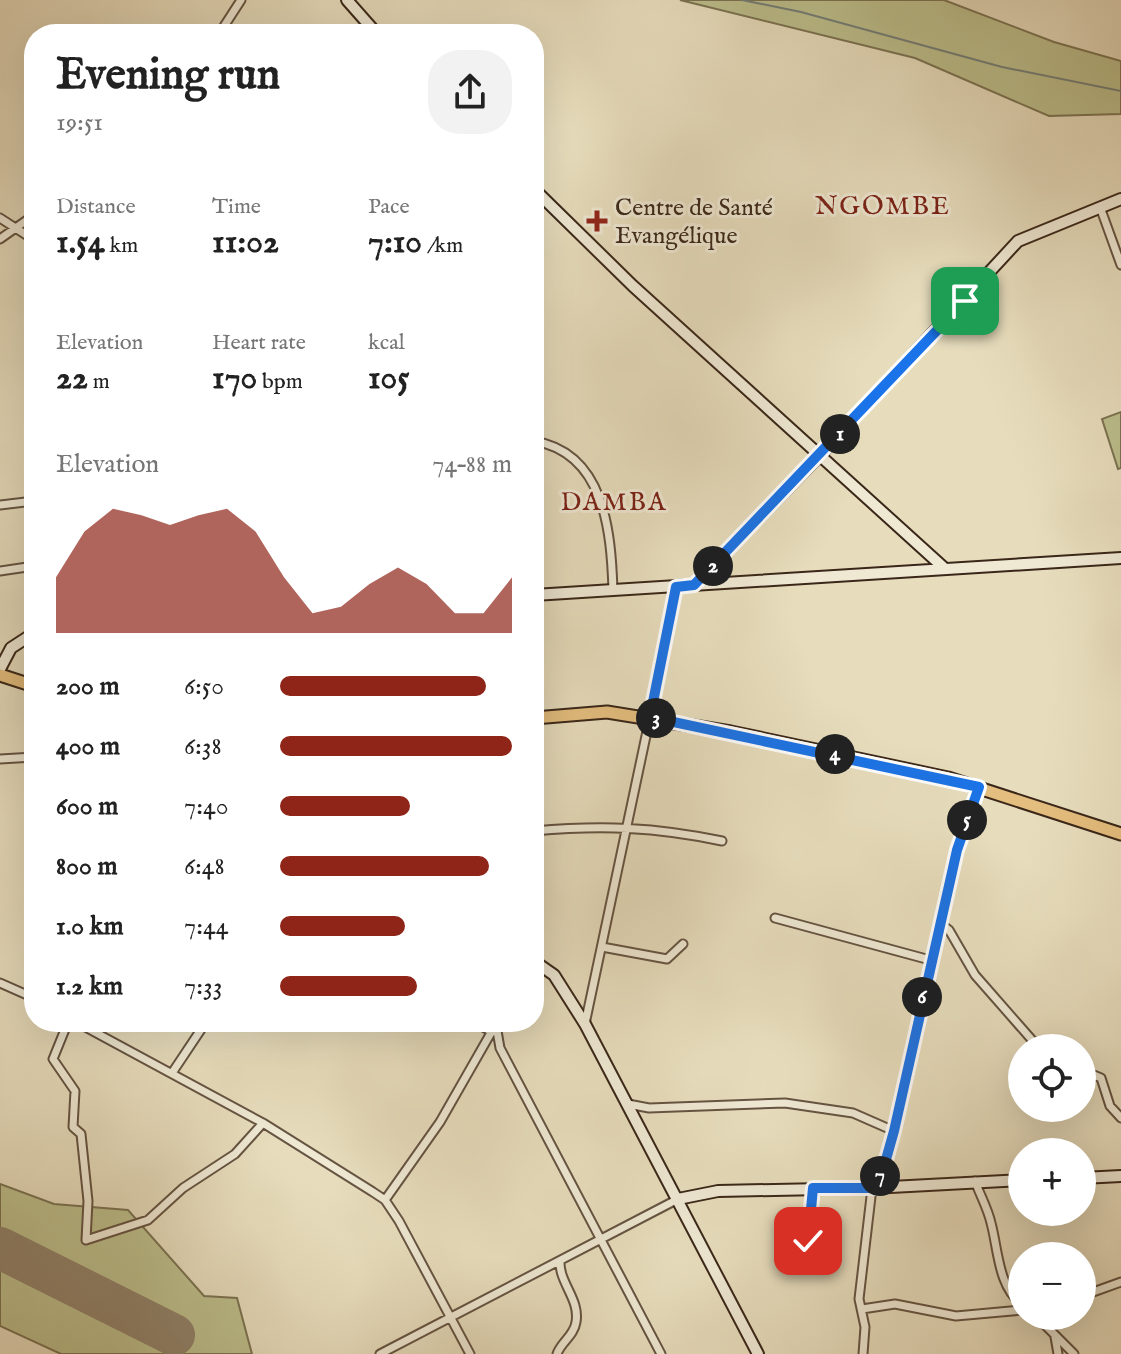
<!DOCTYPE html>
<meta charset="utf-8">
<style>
body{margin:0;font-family:"IM FELL English",serif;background:#f2f2f2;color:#222;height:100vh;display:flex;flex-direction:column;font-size:30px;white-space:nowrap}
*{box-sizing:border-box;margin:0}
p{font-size:26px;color:#767676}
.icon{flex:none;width:44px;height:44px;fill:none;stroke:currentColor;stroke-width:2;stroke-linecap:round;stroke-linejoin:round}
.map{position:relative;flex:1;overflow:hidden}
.sheet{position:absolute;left:24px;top:24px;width:520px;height:1008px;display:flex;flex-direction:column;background:#fff;border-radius:32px;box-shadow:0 8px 32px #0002}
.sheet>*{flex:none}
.buttons{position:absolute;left:1008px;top:1034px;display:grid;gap:16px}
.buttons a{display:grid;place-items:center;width:88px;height:88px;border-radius:50%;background:#fff;box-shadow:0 8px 32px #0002;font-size:40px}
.pin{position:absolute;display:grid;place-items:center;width:68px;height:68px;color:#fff;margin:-34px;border-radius:16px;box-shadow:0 4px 12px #0006}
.km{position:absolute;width:40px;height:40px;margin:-20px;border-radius:50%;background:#222;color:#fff;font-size:22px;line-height:40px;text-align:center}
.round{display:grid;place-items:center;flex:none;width:84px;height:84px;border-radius:32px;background:#f2f2f2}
.headline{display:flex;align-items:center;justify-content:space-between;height:136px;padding:0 32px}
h1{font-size:44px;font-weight:800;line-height:60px}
.stats{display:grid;grid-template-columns:repeat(3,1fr);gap:12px;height:136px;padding:8px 32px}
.stats div{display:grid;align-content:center}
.stats b{font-size:34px;font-weight:800}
.stats small{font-size:22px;font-weight:400}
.stats p{font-size:22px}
.chart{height:224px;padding:16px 32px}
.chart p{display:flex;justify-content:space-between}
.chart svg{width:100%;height:144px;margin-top:8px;fill:#8f2418;opacity:.7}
ul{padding:0 32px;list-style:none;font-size:26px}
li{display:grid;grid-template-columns:128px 96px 1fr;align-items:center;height:60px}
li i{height:20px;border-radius:10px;background:#8f2418}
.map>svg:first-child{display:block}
</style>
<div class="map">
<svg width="1121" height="1354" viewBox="0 0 1121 1354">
<rect width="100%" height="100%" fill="#e7ddbd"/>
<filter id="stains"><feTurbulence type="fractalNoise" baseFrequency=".0025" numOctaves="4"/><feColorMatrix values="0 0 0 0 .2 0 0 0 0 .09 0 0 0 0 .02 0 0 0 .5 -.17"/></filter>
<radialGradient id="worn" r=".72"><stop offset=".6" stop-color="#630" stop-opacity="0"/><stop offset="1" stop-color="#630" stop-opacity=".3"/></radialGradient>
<path fill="#bcbf8d" stroke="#7b7353" stroke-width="2" d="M680 0H944L1054 42 1121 61V114L1049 116 915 58Z
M1121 412V468L1118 469 1102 419Z
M0 1184 54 1204 128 1210 204 1296 237 1298 252 1354H61L0 1326Z"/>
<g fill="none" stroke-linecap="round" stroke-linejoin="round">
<path stroke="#737f79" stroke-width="2" d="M742 0 801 12 1002 67 1121 91"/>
<path stroke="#90826b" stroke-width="42" d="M0 1248 174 1335"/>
<defs>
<path id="street" d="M219 34 241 0
M1100 207 1121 265
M0 218 34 240
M0 239 34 215
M534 441C605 453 611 532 613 590
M0 505 34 501
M0 571 34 566
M0 759 34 757
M534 831C602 825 655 827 722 841
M775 918 930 960
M940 923 949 930 975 975 1039 1048
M602 947 667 959 683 944
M0 983 34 998
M68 1022 53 1059 75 1091 73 1127 81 1134 88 1201 86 1240
M76 1022 263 1123 373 1192 385 1200 399 1221 470 1354
M474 1022 492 1032
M585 1024 650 717
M496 1025 500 1048 661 1354
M1082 1070 1101 1078 1110 1106 1121 1118
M172 1073 206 1022
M628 1104 649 1108 785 1103 853 1113 894 1131
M975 1181C980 1195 988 1209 991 1223 998 1248 998 1288 1022 1304
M385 1200 440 1122 496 1024
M86 1240 148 1220 183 1188 235 1154 263 1123
M793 1250 808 1241 813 1188
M1082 1296 1121 1282
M862 1309 895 1304 956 1316 1022 1310
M1036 1316 1074 1354
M1055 1337 1058 1354
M380 1354 678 1199
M557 1354C561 1342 574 1336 576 1322 580 1299 559 1283 560 1261
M863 1354 865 1327 859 1299 872 1188"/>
<path id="secondary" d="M347 0 377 34
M534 189 633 286 943 567
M694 585 818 457 1018 241 1121 199
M534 595 1121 558
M0 669 11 648 34 633
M650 717 676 587
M534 961 554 975 585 1024 758 1354
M1082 1178 1121 1176
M878 1188 894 1131 957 850 979 787
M678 1199 718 1191 872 1188 1022 1180"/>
<path id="primary" d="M0 675 34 686
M534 718 607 712 731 732 948 778 1121 834"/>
</defs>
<use href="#street" stroke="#655442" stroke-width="11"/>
<use href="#secondary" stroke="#3a2719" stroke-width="14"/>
<use href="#primary" stroke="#3a2719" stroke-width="15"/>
<use href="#street" stroke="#efe9d4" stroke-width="7"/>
<use href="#secondary" stroke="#efe9d4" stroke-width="10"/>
<use href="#primary" stroke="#e4be7e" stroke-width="11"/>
</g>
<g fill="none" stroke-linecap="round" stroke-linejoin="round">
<defs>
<path id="route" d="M808 1241 813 1188H878L894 1131 957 850 979 787 650 717 676 587 694 585 965 301"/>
</defs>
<use href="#route" stroke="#fff" stroke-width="16"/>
<use href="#route" stroke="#1a73e8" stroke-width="10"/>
</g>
<path fill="#8f2418" stroke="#efe9d4" stroke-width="3" d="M593 209h8v8h8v8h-8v8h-8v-8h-8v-8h8z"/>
<g text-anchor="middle" stroke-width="6" stroke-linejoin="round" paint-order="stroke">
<g font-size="24" fill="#3a2719" stroke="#efe9d4" text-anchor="start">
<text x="615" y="215">Centre de Santé<tspan x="615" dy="28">Evangélique</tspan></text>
</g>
<g font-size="26" letter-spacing="2" fill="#7a1f14" stroke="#efe9d4">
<text x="883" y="214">NGOMBE</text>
<text x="614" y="510">DAMBA</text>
</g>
</g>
<rect width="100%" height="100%" filter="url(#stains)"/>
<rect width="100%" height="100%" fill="url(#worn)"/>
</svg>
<div class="buttons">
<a><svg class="icon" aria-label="locate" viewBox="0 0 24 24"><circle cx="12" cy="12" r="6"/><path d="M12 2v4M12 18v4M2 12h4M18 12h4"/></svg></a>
<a>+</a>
<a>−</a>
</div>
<div class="pin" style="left:965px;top:301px;background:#1e9e55"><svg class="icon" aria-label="arrive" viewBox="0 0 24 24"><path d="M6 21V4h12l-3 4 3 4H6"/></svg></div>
<div class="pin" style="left:808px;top:1241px;background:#d93025"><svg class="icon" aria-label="check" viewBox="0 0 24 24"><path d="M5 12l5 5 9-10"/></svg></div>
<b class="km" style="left:840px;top:434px">1</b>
<b class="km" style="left:713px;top:566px">2</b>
<b class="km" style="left:656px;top:718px">3</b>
<b class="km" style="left:835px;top:754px">4</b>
<b class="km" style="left:967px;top:820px">5</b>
<b class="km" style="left:922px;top:997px">6</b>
<b class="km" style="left:880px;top:1176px">7</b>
<section class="sheet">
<div class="headline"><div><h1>Evening run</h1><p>19:51</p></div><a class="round"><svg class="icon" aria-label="share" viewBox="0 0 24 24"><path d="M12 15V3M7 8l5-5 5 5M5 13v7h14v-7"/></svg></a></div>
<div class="stats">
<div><p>Distance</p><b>1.54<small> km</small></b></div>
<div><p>Time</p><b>11:02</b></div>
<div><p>Pace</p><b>7:10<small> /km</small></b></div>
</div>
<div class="stats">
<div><p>Elevation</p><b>22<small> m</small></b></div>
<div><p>Heart rate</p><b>170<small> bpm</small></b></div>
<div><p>kcal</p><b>105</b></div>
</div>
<div class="chart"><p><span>Elevation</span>74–88 m</p>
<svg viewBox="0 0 160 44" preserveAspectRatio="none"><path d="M0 44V27L10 13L20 6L30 8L40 11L50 8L60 6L70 13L80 27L90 38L100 36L110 29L120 24L130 29L140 38L150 38L160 27V44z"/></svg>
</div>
<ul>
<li><b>200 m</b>6:50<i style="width:89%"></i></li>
<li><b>400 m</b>6:38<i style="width:100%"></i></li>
<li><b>600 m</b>7:40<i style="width:56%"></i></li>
<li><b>800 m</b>6:48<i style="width:90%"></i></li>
<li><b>1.0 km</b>7:44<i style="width:54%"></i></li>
<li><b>1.2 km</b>7:33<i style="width:59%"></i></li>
</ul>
</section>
</div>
